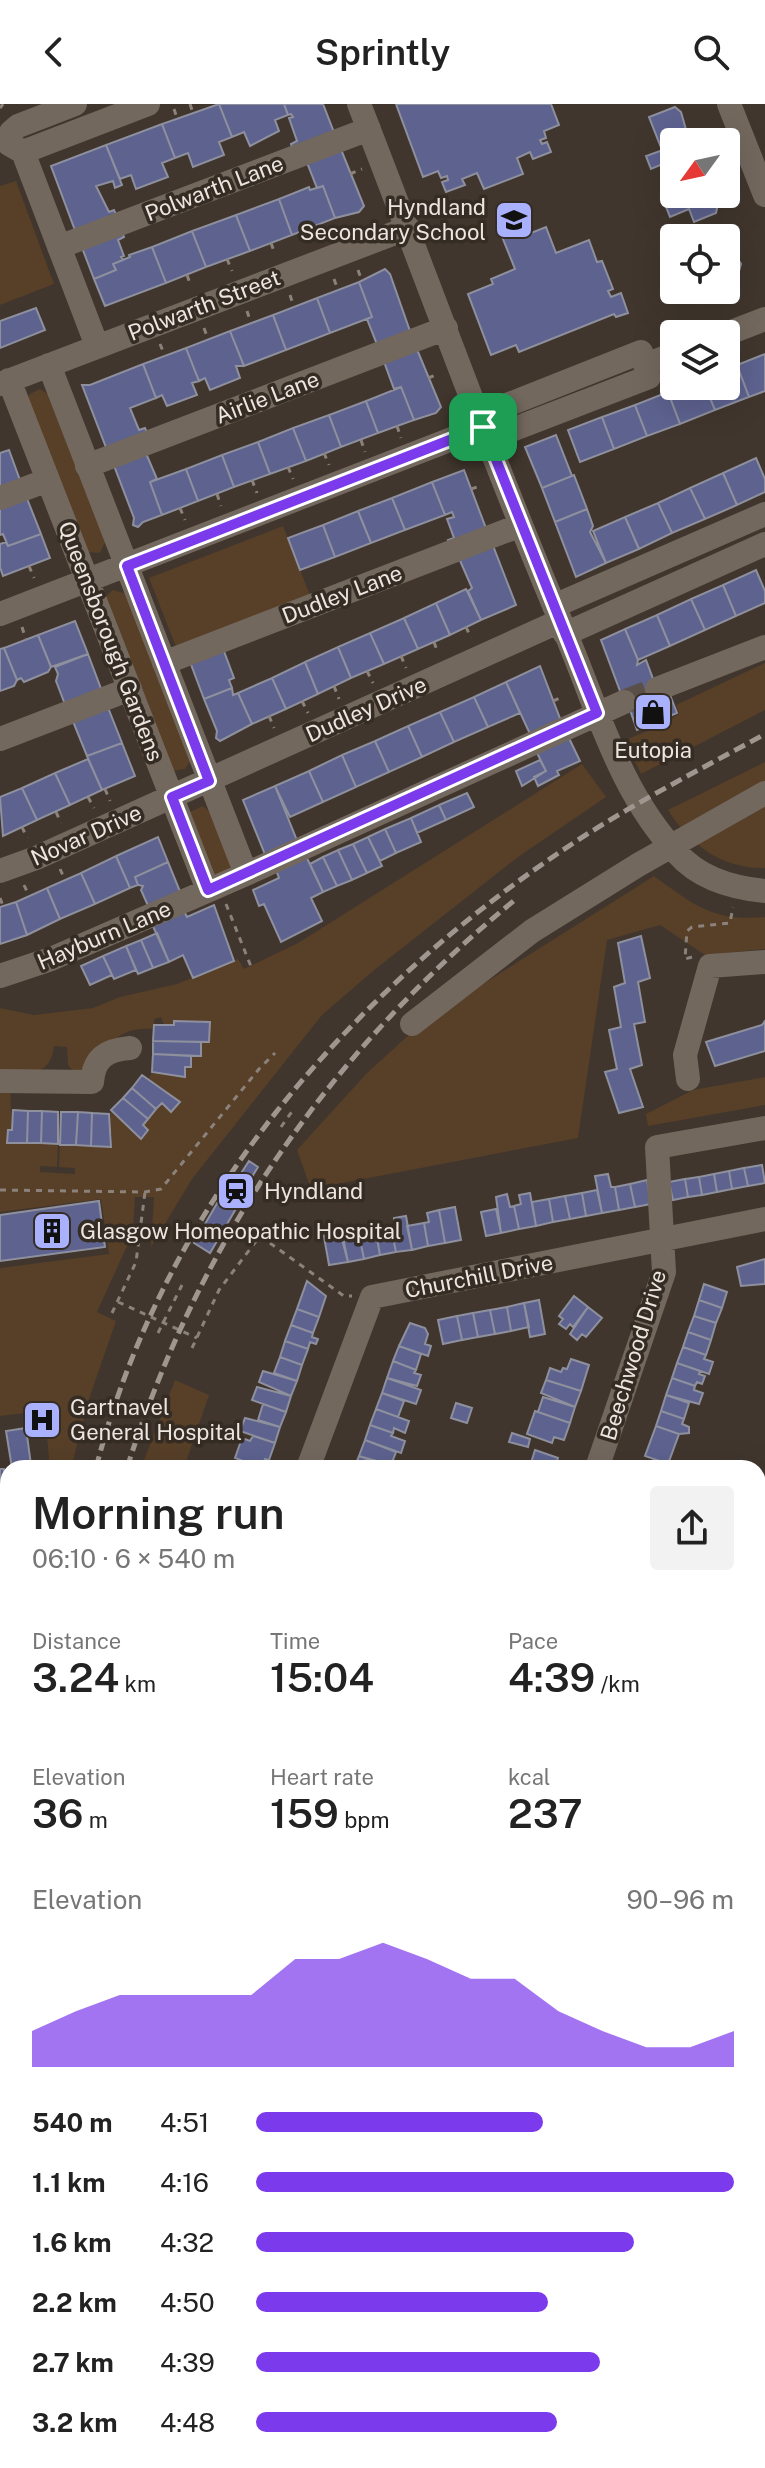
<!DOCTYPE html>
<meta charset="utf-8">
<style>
body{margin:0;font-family:"Public Sans",sans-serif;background:#f2f2f2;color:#222;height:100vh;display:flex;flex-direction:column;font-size:30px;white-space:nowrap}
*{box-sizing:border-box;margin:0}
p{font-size:26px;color:#767676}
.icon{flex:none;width:44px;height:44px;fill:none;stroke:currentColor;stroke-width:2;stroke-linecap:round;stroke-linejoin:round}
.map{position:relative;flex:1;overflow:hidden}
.panel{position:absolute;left:0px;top:1356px;width:766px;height:1008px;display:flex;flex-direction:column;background:#fff;border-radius:24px 24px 0 0;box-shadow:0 8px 32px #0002}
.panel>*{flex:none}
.needle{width:52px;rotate:237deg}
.buttons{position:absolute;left:660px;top:24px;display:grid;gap:16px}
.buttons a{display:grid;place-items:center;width:80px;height:80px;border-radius:8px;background:#fff;box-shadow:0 8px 32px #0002;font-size:40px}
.pin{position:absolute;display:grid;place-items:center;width:68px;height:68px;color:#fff;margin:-34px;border-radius:16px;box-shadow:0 4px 12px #0006}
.round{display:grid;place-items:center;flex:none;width:84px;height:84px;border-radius:8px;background:#f2f2f2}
.summary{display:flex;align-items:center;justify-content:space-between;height:136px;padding:0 32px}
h1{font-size:44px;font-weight:600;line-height:60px}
.stats{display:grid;grid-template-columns:repeat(3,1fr);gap:12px;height:136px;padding:8px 32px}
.stats div{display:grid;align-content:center}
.stats b{font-size:40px;font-weight:600}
.stats small{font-size:22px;font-weight:400}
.stats p{font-size:22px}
.chart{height:224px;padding:16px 32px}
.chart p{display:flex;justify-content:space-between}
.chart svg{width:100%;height:144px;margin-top:8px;fill:#7c3aed;opacity:.7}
ul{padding:0 32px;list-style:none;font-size:26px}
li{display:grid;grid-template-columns:128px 96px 1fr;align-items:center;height:60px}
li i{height:20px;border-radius:10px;background:#7c3aed}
header{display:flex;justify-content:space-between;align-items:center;height:104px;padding:0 32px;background:#fff;font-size:36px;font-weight:600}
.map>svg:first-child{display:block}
</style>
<header><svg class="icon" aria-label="back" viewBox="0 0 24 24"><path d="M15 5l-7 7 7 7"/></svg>Sprintly<svg class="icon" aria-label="search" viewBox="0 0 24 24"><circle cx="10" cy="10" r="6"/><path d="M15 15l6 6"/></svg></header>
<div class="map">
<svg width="765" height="2364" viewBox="0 0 765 2364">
<rect width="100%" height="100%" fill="#40362d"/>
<path fill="#573f28" d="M16 77 54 180 0 201V82Z
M40 285 51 292 106 436 100 449 88 448 27 295 30 290Z
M283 422 311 494 178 548 149 474Z
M113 486 127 490 191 656 185 665 173 667 104 494Z
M765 559V606L641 670 625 636 658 623 679 610 676 601Z
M765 658V764C722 765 690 741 668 706Z
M582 660 606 693 518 753 373 867 322 911 192 1075 151 1143 154 1093H135L132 1143 127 1142 97 1208 116 1217 90 1292 71 1364H50L45 1313 26 1309 0 1312V1164L109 1150 101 1095 0 1108V984L10 983 12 1026H8L7 1038 58 1040 57 1063 40 1062V1068L75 1070V1064L59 1063 60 1041 111 1043 112 1030 109 1029 111 1006 141 1034 148 1026 143 1021 162 999 172 1007 179 998 160 982 157 984 148 976 152 968 185 973V963H191V952H201V938H209L210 918 175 917 174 921H164L161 913 154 915V925C115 923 109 941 88 970L73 967 68 961 67 943 54 942C50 975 27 968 0 968V904L34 911 93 904 120 893 177 880 238 855 244 865 298 839Z
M203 702 212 710 232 760 231 767 213 771 190 708Z
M654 772C694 801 713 818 765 813V845L705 851 660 821 607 836 578 1034 311 1085 297 1046 367 969 423 918Z
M765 973V1001L648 1022 646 1010 693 986Z
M175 1276 209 1291 184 1364H141Z
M8 1604V1754L0 1723V1613Z
M758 2203H765V2364H732L729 2356H758Z"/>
<path fill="#5d628f" stroke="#8e909e" stroke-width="2" d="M219 0 232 33 219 38 224 51 193 63 188 49 175 54 162 20Z
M219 0H284L288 11 275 16 279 27 250 42 244 28 232 33Z
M284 0H323L335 31 293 47 291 40 297 37 289 14 293 13 291 10 288 11Z
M396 0H551L559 21 544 27 546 34 540 36 542 40 547 38 551 48 533 55 530 48 517 54 523 70 484 85 477 69 462 75 465 81 446 88 442 78 448 76 447 72 441 74 438 67 423 73Z
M675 3 681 8 689 36 674 38V42L662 46 649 13Z
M162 20 175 54 162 59 168 73 136 85 131 71 120 75 106 41Z
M106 41 122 81 115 84 113 77 96 82 109 108 114 106 117 113 76 129 51 62Z
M674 42V66L671 67 667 58 651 65 646 52Z
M340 43 364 102 359 108 335 114 323 82 317 84 306 56Z
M323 82 335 114 292 131 279 95 309 83 310 86Z
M675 90H709L712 97 718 100 716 109 694 118 689 105 670 113 663 95Z
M279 95 292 131 250 147 236 111Z
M236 111 250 147 206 163 192 127Z
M516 119 521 133 546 123 556 149 589 136 597 158 602 157 613 185 608 187 611 193 621 189 628 209 616 213 614 210 519 248 516 241 491 251 468 190 493 180 491 175 515 165 499 125Z
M121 126 124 133 118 136 124 152 121 153 123 156 113 160 116 166 94 175 81 141Z
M192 127 206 163 166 179 152 143Z
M726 136 741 160 739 167 726 172Z
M152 143 166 179 105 202 94 175 116 166 113 160 130 153 129 151Z
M385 165 390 170 411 230 378 243 367 215 372 213 359 178Z
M359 178 372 213 330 229 317 194Z
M317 194 330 229 286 246 273 211Z
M36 204 45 226 0 244V217Z
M273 211 286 246 244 262 230 227Z
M230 227 244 262H236L240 274 210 286 205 274 199 277 186 244Z
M416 243 441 303 436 309 414 316 401 283 394 285 383 255Z
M186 244 199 277 192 279 197 291 167 302 162 291 156 294 143 260Z
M765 250V287L749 293 737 261Z
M143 260 156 294 130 304 139 326 145 324 148 331 107 346 82 281H90Z
M737 261 749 293 715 306 705 282H726V265Z
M682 282H705L715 306 680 320 668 288Z
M401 283 414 316 378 329 366 297Z
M668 288 680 320 647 332 635 301Z
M366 297 378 329 341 343 329 311Z
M635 301 647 332 614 345 602 313Z
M329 311 341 343 306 357 293 324Z
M602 313 614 345 580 358 568 326Z
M293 324 306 357 270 370 258 338Z
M556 331 572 372 542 384 525 343Z
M258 338 270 370 234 383 222 351Z
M9 346 21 379 0 387V349Z
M145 347 157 375 150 378 162 411 143 418 138 423 133 421 134 414 113 359Z
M222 351 234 383 198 397 186 365Z
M756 354 765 375V388L737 401 723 369Z
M186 365 198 397 162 411 150 378Z
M464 366 487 427 450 441 448 436 454 434 447 415 454 413 452 408 445 411 432 378Z
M723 369 737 401 705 415 690 384Z
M574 371 587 405 555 418 542 384Z
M432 378 445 411 405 426 392 394Z
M690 384 705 415 672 429 658 399Z
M26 392 41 430 8 442 3 430 0 431V402Z
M392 394 405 426 371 439 358 407Z
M658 399 672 429 639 445 625 413Z
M587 405 593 422 590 428 606 459 576 473 555 418Z
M358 407 371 439 335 453 323 421Z
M625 413 639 445 606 459 593 427Z
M323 421 335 453 300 466 288 434Z
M41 430 50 454 3 472 0 463V440L6 438 8 442Z
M492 439 516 501 481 516 468 487 472 484 458 452Z
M756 466 765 487V499L736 512 723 481Z
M723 481 736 512 705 526 691 495Z
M466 485 481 516 450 531 436 499Z
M691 495 705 526 670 542 657 511Z
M436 499 450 531 418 545 404 514Z
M657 511 670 542 638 556 625 525Z
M404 514 418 545 384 560 370 529Z
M75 517 88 550 51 563 38 531Z
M625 525 638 556 637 561 646 556 659 591 626 603 601 536Z
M370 529 384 560 351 574 338 543Z
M38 531 51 563 48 568 24 578 21 574 17 576 4 544Z
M222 542 234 574 229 576 232 584 204 595 189 555Z
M338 543 351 574 318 590 305 558Z
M4 544 17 576 14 582 0 587V545Z
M88 550 103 590 66 603 56 577 58 570 55 563Z
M305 558 318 590 286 605 272 574Z
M540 562 561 617 530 630 506 578Z
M272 574 286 605 252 620 238 589Z
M506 578 520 609 488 623 474 593Z
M232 584 233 591 238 589 252 620 220 637 216 634 217 627 204 595Z
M670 591 677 609 637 626 630 606Z
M474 593 488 623 454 638 440 608Z
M107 601 122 639 87 652 72 615Z
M440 608 454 638 422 653 408 622Z
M408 622 422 653 389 668 375 637Z
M568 632 580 657 557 667 559 671 538 682 534 673 546 667 536 647Z
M375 637 389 668 356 683 342 651Z
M122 639 135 672 102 686 87 652Z
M342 651 356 683 323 698 309 667Z
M88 655 102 686 70 701 55 669Z
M540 656 546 667 522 682 516 667Z
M309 667 323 698 290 713 275 682Z
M55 669 70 701 37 716 22 684Z
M275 682 298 739 266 753 243 696Z
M22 684 37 716 3 732 0 693Z
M467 689 474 703 446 716 439 701Z
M439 701 446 716 417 729 411 714Z
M411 714 421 738 396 749 385 725Z
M385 725 396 749 380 757 368 733Z
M158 733 168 758 135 773 138 781 130 784 116 752Z
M368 733 382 762 367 769 353 740Z
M353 740 367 769 352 776 338 746Z
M338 746 352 776 337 782 323 753Z
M116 752 130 784 95 800 81 769Z
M306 752 323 788 311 794 322 817 281 838 264 800 259 802 253 786 279 774 276 766Z
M323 753 337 782 323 788 310 760Z
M168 758 181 790 149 804 141 786 143 782 138 781 135 773Z
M81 769 95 800 60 815 47 784Z
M47 784 60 815 27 831 16 798Z
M16 798 27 831 0 840V803Z
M214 801 234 857 193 874 183 851 169 858 152 820 184 807 187 813Z
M157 829 169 858 153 864 141 836Z
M641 832 650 874 638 878 645 918 634 920 642 961 630 965 643 1003 619 1009 605 968 617 965 609 926 621 923 614 883 625 879 618 839Z
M141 836 153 864 138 870 126 842Z
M126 842 136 866 114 875 103 852Z
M103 852 112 871 90 881 81 862Z
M174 917 210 918 209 938 153 937 154 921H174Z
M765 917V947L715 962 706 938 762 921Z
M153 937 201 938V952L153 950Z
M153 950 191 952V963H185V973L152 968Z
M142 971 180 998 171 1008 162 999 156 1005 132 984Z
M132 984 156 1005 148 1015 123 994Z
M123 994 148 1015 143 1021 148 1026 141 1035 111 1006Z
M13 1006 28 1007 27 1039H7L8 1026H12Z
M28 1007H42L41 1039H27Z
M42 1007 58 1008V1040L41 1039Z
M61 1008H78L76 1041H60Z
M78 1008 92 1009 91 1042 76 1041Z
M92 1009 109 1010 111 1043 91 1042Z
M249 1057 258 1063 247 1081 238 1074Z
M762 1061 765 1079 748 1082 744 1064Z
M744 1064 748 1082 732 1085 729 1067Z
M729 1067 732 1085 717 1088 714 1070Z
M608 1070 611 1083H615L619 1106 602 1109 595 1072Z
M714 1070 717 1088 702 1091 699 1073Z
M699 1073 702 1091 688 1093 685 1075Z
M685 1075 688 1093 673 1096 669 1078Z
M647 1076 651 1100 635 1103 630 1080Z
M630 1080 635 1103 619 1106 615 1083Z
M597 1086 602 1109 586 1112 582 1089Z
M223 1089 240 1098 210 1149 194 1139Z
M530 1089 536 1122 519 1125 514 1102 521 1100 519 1091Z
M582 1089 586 1112 570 1115 565 1092Z
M507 1090 510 1103 514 1102 519 1125 501 1129 496 1093Z
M565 1092 570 1115 553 1118 549 1095Z
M549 1095 553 1118 536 1122 532 1098Z
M99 1097 105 1143 0 1157V1111Z
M455 1103 461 1136 445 1139 439 1106Z
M496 1105 501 1129 486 1132 481 1108Z
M439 1106 445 1139 428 1142 424 1119 429 1118 427 1109Z
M406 1112 412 1146 396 1148 391 1125 396 1124 394 1114Z
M424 1119 428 1142 412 1146 407 1122Z
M339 1124 348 1158 329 1161 323 1127Z
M391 1125 396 1148 380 1151 376 1128Z
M376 1128 380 1151 364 1155 359 1131Z
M359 1131 364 1155 348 1158 343 1134Z
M765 1155V1180L741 1182 737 1163Z
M307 1177 326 1192 319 1213 297 1205Z
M704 1180 727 1188 722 1204 699 1196Z
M574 1192 588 1203 573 1223 570 1220 566 1225 559 1220 563 1215 559 1212Z
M539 1196 545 1230 530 1233 524 1199Z
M699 1196 722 1204 716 1219 694 1212Z
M524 1199 529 1223 511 1227 507 1203Z
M507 1203 511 1227 495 1230 490 1206Z
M588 1203 602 1214 586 1233 582 1230 577 1236 570 1230Z
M297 1205 319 1213 313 1229 291 1221Z
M490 1206 495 1230 478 1233 473 1209Z
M473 1209 478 1233 462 1236 457 1212Z
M457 1212 462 1236 443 1240 438 1216Z
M694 1212 716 1219 711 1236 688 1228Z
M410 1219 425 1224 428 1230 425 1240 431 1242 428 1252 399 1242Z
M291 1221 313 1229 312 1233 318 1235 316 1240 310 1238 308 1245 285 1237Z
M688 1228 711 1236 706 1251 683 1243Z
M285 1237 308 1245 302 1261 280 1253Z
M399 1242 421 1250 416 1266 393 1257Z
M683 1243 706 1251 704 1255 713 1258 709 1270 677 1259Z
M280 1253 302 1261 297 1277 274 1269Z
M571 1255 589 1261 581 1287 546 1276 550 1264 561 1268 563 1264 567 1265Z
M393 1257 416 1266 414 1269 421 1271 417 1282 387 1274Z
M677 1259 700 1267 699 1270 705 1272 702 1280 697 1278 695 1282 672 1274Z
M263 1267 297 1277 291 1292 259 1278Z
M387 1274 421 1286 416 1300 382 1289Z
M672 1274 695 1282 694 1286 703 1289 699 1300 666 1291Z
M546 1276 581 1287 575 1303 541 1289Z
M257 1283 291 1292 286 1308 252 1296Z
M382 1289 404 1297 398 1313 376 1305Z
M666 1291 689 1299 684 1315 661 1307Z
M543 1293 575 1303 570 1319 538 1308Z
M456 1299 472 1304 467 1319 451 1314Z
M263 1300 286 1308 280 1323 258 1316Z
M376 1305 409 1317 405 1329 394 1324 393 1329 370 1321Z
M535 1307 570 1319 564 1336 554 1333 552 1339 527 1330Z
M661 1307 684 1315 682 1320 689 1323V1329L679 1330 656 1322Z
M245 1314 280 1323 275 1339 240 1327Z
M370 1321 393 1329 391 1332 405 1337 401 1349 365 1336Z
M656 1322 679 1330 668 1360 645 1352Z
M26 1324 31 1361 12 1364 6 1327Z
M512 1329 530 1335 528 1343 509 1338Z
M253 1332 275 1339 269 1356 265 1355 262 1364 235 1354 242 1334 250 1337Z
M365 1336 396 1348 391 1361 359 1352Z
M535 1346 558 1354 555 1364 530 1362Z
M359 1352 381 1360 380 1364H354Z
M0 1365H4L8 1396V1500L0 1501Z
M762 1377 765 1378 763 1413 758 1411V1385Z
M758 1480 765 1482V1513L758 1510Z
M758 1510 765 1513V1564L758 1561Z
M758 1561 765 1564V1591L758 1611Z
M758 1932 765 1934V2073L759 2089Z
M0 1992 8 2021V2102L0 2104Z
M8 2102V2205L0 2207V2104Z
M8 2270V2300L0 2303V2274Z
M0 2322 8 2342V2356H13L17 2364H0Z
M360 2356H376L378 2364H354L353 2360Z
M482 2356H511L513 2361 485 2364Z"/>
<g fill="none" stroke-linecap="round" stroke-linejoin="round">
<path stroke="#5a5048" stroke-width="24" stroke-dasharray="24 12" stroke-linecap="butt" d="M624 598 657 585"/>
<path stroke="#8b827b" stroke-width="3" stroke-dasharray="6 6" stroke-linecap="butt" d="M190 0 193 9
M323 0H324
M0 4 3 0
M174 5 177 14
M350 70 362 65
M314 122 318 134
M271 139 275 150
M227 155 232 167
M358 166 362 177
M187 171 191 182
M334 175 338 186
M290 191 294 203
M247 207 251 219
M204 224 208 235
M160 240 165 252
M428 274 439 270
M397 322 401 334
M361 336 365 348
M324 349 329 361
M288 363 293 375
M252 376 257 389
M471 385 480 382
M217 390 221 402
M180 404 185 416
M29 462 34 474
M22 523 26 536
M466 523 471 534
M434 538 438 549
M401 552 406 564
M367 567 373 579
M334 582 339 595
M302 597 308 609
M553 597 560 594
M269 612 274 624
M105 685 110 697
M88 693 94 704
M56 708 61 719
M22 723 27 734
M60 765 65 776
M24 781 29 792
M0 794 3 802
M226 800 252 865
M692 853 685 855 687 827 692 823 730 819 733 803
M281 1023 293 1006
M0 1086 145 1088 161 1085 259 965 275 949
M118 1198 197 1234
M112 1209 136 1158 145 1088
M158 1229 182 1181
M192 1244 219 1186 260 1132 344 1192H352
M0 1855 8 1885
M0 1989 8 2010"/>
<path stroke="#73685e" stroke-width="24" d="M359 0C428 177 492 356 566 530 598 606 620 689 678 750 700 775 733 784 765 787
M729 0 765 91
M8 39 11 28 18 22 75 0
M9 40 23 48 148 0
M23 48 97 242
M59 143 369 25
M726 230 765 215
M49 261 246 770
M646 261 674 250
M9 276 208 786
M0 280 408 124
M479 312 641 248 649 273 488 335
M87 362 446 224
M0 394 48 376
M554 502 765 410
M0 510 483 323
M565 530 765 440
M164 559 521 421
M657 585 765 543
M0 635 130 585
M0 767 36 754 560 517
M0 872 51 855 246 770 624 598
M412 920 532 827 638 761 765 689
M688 975 685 951 710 862 765 858
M0 977 92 978C94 954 106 946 130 944
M308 1364 372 1193 765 1115
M597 1364 664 1168 657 1043 765 1024
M758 1446 765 1448
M758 1735 765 1716
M0 1759 8 1790
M758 1876 765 1879
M0 2237 8 2233
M156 2356 158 2364
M410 2356 413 2364
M448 2356 451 2364
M694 2356 697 2364
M573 2364 598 2356"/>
<path stroke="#9f9690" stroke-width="5" stroke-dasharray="12 6" stroke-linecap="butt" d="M96 1364C164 1100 350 886 575 738 636 698 701 665 765 630
M127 1364C199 1136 331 946 516 795
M217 2356 219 2364"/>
</g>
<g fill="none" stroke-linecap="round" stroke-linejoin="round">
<defs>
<path id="route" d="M483 323 597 609 208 786 172 693 209 677 127 462Z"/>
</defs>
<use href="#route" stroke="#fff" stroke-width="16"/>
<use href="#route" stroke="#7c3aed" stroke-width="10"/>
</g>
<defs>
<symbol id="school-square" viewBox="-11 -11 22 22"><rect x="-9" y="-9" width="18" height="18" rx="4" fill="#a9b0fc" stroke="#352c23"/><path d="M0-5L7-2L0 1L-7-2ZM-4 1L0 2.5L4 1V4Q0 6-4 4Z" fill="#111"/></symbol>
<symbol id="shop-square" viewBox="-11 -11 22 22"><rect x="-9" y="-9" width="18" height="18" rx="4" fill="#a9b0fc" stroke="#352c23"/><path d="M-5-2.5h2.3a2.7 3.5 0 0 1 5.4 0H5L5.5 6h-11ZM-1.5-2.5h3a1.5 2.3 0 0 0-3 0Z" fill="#111"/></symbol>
<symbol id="station-square" viewBox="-11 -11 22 22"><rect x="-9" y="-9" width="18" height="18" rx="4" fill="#a9b0fc" stroke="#352c23"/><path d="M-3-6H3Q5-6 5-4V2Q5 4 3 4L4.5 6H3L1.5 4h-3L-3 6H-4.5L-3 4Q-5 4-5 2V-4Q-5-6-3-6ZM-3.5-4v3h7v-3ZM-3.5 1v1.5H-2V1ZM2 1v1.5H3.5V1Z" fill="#111"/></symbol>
<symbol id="building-square" viewBox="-11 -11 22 22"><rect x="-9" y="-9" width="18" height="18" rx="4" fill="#a9b0fc" stroke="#352c23"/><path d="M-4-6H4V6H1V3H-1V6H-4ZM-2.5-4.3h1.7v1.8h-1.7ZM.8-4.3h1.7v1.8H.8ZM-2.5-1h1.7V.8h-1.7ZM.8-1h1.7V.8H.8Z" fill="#111"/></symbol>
<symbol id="hospital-square" viewBox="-11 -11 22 22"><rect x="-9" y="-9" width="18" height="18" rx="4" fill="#a9b0fc" stroke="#352c23"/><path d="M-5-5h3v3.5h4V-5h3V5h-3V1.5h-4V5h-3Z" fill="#111"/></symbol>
</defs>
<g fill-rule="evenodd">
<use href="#school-square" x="492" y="94" width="44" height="44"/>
<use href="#shop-square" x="631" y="586" width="44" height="44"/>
<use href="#station-square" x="214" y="1065" width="44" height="44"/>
<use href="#building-square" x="30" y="1105" width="44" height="44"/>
<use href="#hospital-square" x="20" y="1294" width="44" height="44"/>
</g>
<g text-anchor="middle" stroke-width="7" stroke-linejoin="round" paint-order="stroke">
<g font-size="22" fill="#ece5e0" stroke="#352c23">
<text transform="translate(214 84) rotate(-21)" y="8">Polwarth Lane</text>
<text transform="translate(204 201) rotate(-21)" y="8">Polwarth Street</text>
<text transform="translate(267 293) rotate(-21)" y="8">Airlie Lane</text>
<text transform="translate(342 490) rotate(-21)" y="8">Dudley Lane</text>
<text transform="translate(111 537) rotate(69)" y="8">Queensborough Gardens</text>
<text transform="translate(366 605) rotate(-24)" y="8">Dudley Drive</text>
<text transform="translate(86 731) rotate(-24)" y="8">Novar Drive</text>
<text transform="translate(104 831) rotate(-23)" y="8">Hayburn Lane</text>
<text transform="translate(479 1172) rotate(-11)" y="8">Churchill Drive</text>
<text transform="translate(633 1251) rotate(-73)" y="8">Beechwood Drive</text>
</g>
<g font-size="22" fill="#ece5e0" stroke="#352c23" text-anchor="start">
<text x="486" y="111" text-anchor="end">Hyndland<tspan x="486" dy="25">Secondary School</tspan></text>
<text x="653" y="654" text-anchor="middle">Eutopia</text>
<text x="264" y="1095">Hyndland</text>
<text x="80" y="1135">Glasgow Homeopathic Hospital</text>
<text x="70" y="1311">Gartnavel<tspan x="70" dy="25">General Hospital</tspan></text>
</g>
</g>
</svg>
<div class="buttons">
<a><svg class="needle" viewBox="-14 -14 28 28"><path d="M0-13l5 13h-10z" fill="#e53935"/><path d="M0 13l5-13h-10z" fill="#767676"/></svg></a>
<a><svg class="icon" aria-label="locate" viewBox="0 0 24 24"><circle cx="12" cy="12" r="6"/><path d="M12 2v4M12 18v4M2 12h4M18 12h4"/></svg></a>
<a><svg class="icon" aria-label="layers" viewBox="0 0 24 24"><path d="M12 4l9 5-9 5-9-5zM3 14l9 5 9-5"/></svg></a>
</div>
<div class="pin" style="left:483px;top:323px;background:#1e9e55"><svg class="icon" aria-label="arrive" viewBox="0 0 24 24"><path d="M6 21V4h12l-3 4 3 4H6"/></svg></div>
<section class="panel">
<div class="summary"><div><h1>Morning run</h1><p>06:10 · 6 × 540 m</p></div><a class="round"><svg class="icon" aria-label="share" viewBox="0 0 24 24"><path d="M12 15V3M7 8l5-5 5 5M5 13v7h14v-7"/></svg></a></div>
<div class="stats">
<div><p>Distance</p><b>3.24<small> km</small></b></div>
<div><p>Time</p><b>15:04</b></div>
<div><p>Pace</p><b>4:39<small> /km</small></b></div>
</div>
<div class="stats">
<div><p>Elevation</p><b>36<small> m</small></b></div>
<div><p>Heart rate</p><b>159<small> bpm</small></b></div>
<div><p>kcal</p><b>237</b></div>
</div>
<div class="chart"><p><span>Elevation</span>90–96 m</p>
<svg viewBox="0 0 160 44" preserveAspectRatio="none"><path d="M0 44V33L10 27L20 22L30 22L40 22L50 22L60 11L70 11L80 6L90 11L100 17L110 17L120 27L130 33L140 38L150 38L160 33V44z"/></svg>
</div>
<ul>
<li><b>540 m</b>4:51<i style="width:60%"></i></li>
<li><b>1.1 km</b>4:16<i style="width:100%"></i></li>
<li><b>1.6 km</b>4:32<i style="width:79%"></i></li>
<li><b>2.2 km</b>4:50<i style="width:61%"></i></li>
<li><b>2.7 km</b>4:39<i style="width:72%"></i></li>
<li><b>3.2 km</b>4:48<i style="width:63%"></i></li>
</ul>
</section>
</div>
